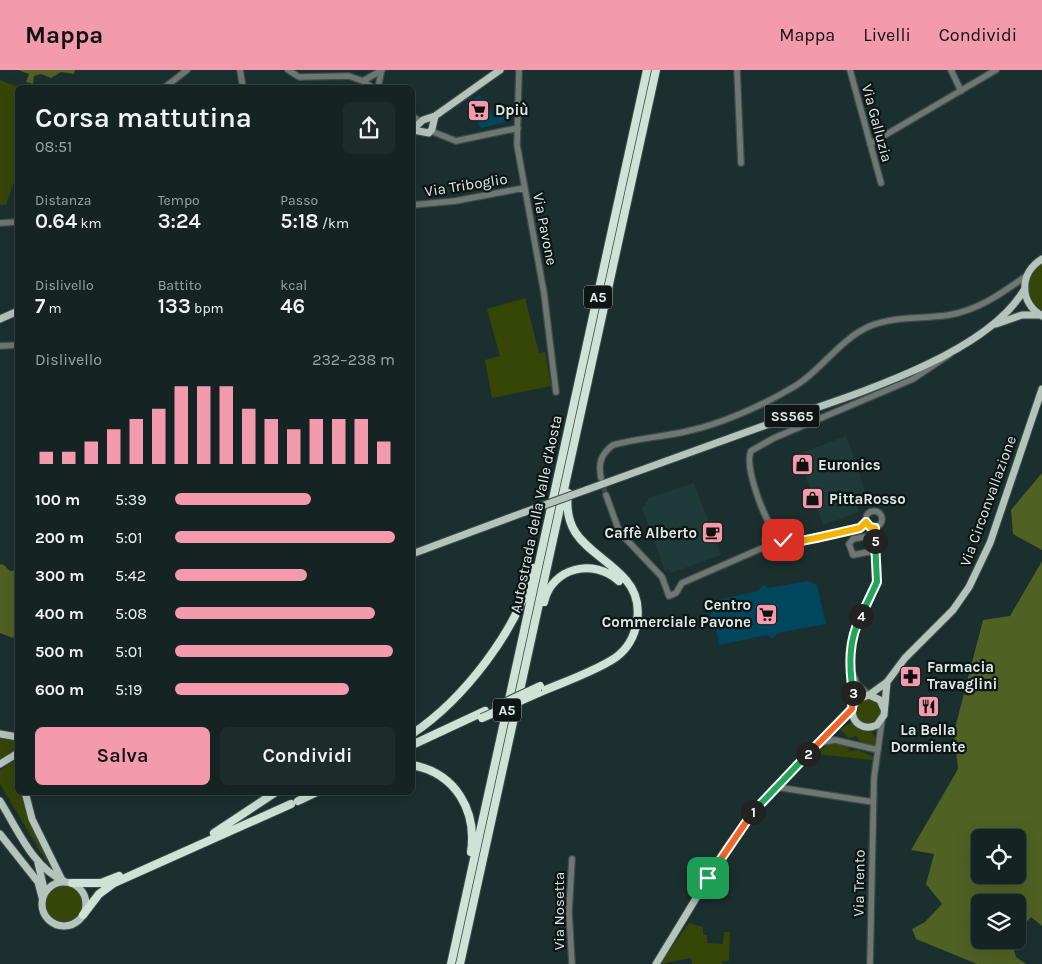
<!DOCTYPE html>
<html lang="it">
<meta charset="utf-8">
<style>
body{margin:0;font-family:Karla,sans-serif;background:#1e2b2b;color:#f1f3f6;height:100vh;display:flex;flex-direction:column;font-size:19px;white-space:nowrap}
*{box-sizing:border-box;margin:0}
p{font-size:16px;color:#9da4a6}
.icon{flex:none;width:28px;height:28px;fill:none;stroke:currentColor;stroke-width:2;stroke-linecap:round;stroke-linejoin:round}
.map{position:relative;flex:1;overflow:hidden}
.panel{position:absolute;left:15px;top:15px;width:400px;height:710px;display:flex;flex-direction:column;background:#152323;border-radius:8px;box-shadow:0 5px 20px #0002,0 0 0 1px #344041}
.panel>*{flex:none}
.buttons{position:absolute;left:971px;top:759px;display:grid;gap:10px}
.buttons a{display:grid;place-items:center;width:55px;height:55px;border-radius:8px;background:#152323;box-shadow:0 5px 20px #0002,0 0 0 1px #344041;font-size:25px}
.pin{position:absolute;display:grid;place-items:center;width:42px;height:42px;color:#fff;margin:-21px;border-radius:10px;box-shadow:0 2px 8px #0006}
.km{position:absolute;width:25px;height:25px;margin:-12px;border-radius:50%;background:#222;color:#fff;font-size:14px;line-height:25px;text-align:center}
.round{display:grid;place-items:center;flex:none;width:52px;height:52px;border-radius:8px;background:#1e2b2b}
.overview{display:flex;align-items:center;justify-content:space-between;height:85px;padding:0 20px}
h1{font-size:28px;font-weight:600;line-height:38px}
.stats{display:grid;grid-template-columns:repeat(3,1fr);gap:8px;height:85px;padding:5px 20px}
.stats div{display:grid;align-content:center}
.stats b{font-size:21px;font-weight:600}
.stats small{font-size:14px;font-weight:400}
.stats p{font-size:14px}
.chart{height:140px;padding:10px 20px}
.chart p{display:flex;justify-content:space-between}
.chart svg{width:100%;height:90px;margin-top:5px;stroke:#f39aac;stroke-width:6}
.primary-button{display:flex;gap:10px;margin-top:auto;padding:10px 20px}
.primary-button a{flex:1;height:58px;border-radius:8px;background:#f39aac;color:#111;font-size:20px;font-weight:600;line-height:58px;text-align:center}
.primary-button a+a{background:#1e2b2b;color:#f1f3f6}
ul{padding:0 20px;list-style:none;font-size:16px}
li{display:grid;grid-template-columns:80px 60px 1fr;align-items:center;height:38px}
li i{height:12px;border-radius:6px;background:#f39aac}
header{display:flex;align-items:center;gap:30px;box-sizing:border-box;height:70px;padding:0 25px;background:#f39aac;color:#111}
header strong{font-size:24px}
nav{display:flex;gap:28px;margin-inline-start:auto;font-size:18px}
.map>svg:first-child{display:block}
</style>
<header>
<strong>Mappa</strong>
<nav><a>Mappa</a><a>Livelli</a><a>Condividi</a></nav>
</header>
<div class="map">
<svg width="1042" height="894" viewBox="0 0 1042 894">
<rect width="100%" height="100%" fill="#1c2f2f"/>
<path fill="#1e3b3a" d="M846 366 866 424 855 427 859 442 823 455 798 384Z
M694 413 721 485 671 503 669 499 665 501 642 438 649 428Z"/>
<path fill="#364607" d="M0 10 18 17 14 112 6 135H0Z
M1042 194V240C1025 228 1025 207 1042 194Z
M525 228 539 283 545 282 551 316 492 328 485 290 500 286 487 239Z
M855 642a13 13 0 1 1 26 0a13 13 0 1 1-26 0Z
M851 653 860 660 872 662 875 668 876 677 861 673 856 666 849 668 840 659Z
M0 667 18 670 17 679 0 689Z
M841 673 847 674 849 681 858 680 873 687V690L816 684 829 674Z
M17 689 18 722 22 723 25 739 49 796 0 714V700Z
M46 834a18 18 0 1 1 36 0a18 18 0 1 1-36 0Z
M689 853 703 857V865H707V873L723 874 724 862H730L729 891H722V894H692L691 888 660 894Z"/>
<path fill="#4f6123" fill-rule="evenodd" d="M18 0H75L74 4 61 2 51 8 41 4 34 6 33 14 26 12 29 4Z
M1042 403V480L1013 464 1011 440Z
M1042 491V856L1031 847 1021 858 1027 869 1014 880 1016 887 1026 894H977L916 869 912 859 925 852 942 834 926 814 934 784 911 780 958 699 954 662 983 550 1010 546ZM980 768H1018V805H980ZM980 832H1018V870H980Z
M0 494 4 495 10 501 17 500V561L13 568 0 563Z"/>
<path fill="#00475e" d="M480 25 494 47 505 45 506 52 481 58 466 34Z
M808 511 817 515 826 554 777 563 773 569 768 565 719 575 715 551 709 547 717 530 758 521 763 515 769 518Z"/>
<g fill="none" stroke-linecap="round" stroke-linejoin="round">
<path stroke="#394b4b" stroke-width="5.5" stroke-dasharray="5.5 3" stroke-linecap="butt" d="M601 408 606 425"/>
<defs>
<path id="minor" d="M240 0 243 18
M288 0 299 7 349 6 363 11
M519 0 517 75 544 223 556 322
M737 0 741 93
M850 0 881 113
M951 0 961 21
M164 18 187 0
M373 18 363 11 382 0
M378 18 381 3
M412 46 421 52
M431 61 456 71 518 58
M870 74 996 0
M412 135 455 131 524 118
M0 153 18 152
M0 276 18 275
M601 408C598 393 601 384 613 375 638 368 663 367 688 361 721 354 761 336 790 319 820 303 838 270 870 256 894 246 923 249 949 245 979 240 1002 223 1026 206
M606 425 618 458 626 469 662 507 669 526 676 523 682 513 767 476
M866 449a8 8 0 1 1 16 0a8 8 0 1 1-16 0Z
M765 470a9 9 0 1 1 18 0a9 9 0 1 1-18 0Z
M775 461C764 450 744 396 751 381L774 368 913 309 949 285
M783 470C802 472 853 466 866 452
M874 481 853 485 849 474 853 469 869 466 874 470
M853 604 857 614 869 625
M853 635C854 610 845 585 854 561 864 534 887 512 874 481L877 477 875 458
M819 673 835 670 878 680
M776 717 873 732
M572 894 569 842 572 789
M870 894 874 708 882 650"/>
<path id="major" d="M412 60 423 50 435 46 500 0
M413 60 429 63 432 59 435 46
M1042 189C1019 203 1019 232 1042 246
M0 249 18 241
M996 254 1022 245H1041
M586 420C647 398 708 376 769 354 842 328 984 288 1024 220
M412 484 525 442
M869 625 880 630 884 639
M852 639C852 654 864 661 877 655L884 645 887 612
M0 664 18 667
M0 694 18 683
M25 722 32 749 61 808
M0 731C17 758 33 798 64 811
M0 764 38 812 42 827
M38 793 44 819
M42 834a22 22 0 1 1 44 0a22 22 0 1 1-44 0Z
M656 894 726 779 751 745 852 639 858 629 869 625 887 612 905 588 953 540 969 517 990 473 1042 319"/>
<path id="highway" d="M544 532C552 497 594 488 619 511
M538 623C563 612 592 603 615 588 639 571 646 533 626 510 600 480 562 473 568 423
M412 664C463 630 519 559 533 498
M412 675 485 641
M412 695C456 703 477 741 471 782
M298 731 317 722
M214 763 276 722
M72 813H101L119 806
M83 845 99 824 114 813 291 734
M451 894 647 0
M460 894 656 0"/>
</defs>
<use href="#minor" stroke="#3b4d4d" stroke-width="8"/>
<use href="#major" stroke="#3b4d4d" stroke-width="9"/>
<use href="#highway" stroke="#3b4d4d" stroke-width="10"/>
<use href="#minor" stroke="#707773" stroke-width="5.5"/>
<use href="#major" stroke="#b4c4ba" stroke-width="7"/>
<use href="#highway" stroke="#cfe2d6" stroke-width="8"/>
<defs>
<path id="major-bridge" d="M525 442 586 420"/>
<path id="highway-bridge" d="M506 632 540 616
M482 648 538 623"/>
</defs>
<use href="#major-bridge" stroke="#3b4d4d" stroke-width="9" stroke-linecap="butt"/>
<use href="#highway-bridge" stroke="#3b4d4d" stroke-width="10" stroke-linecap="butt"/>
<use href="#major-bridge" stroke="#b4c4ba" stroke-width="7"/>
<use href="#highway-bridge" stroke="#cfe2d6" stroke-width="8"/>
</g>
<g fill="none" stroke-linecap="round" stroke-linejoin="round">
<defs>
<path id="split-1" d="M708 808 753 742"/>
<path id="split-2" d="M753 742 808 684"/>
<path id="split-3" d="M808 684 852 639 853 623"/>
<path id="split-4" d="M853 623C849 596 848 571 861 546"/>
<path id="split-5" d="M861 546 877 512 875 471"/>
<path id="split-6" d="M816 468 860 458 866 452 870 457 875 458V471"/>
<path id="split-7" d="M783 470 796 472 816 468"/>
</defs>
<use href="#split-1" stroke="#fff" stroke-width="10"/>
<use href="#split-2" stroke="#fff" stroke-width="10"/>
<use href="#split-3" stroke="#fff" stroke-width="10"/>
<use href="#split-4" stroke="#fff" stroke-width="10"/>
<use href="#split-5" stroke="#fff" stroke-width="10"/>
<use href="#split-6" stroke="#fff" stroke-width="10"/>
<use href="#split-7" stroke="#fff" stroke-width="10"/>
<use href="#split-1" stroke="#f0652b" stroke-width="6"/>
<use href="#split-2" stroke="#22a559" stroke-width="6"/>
<use href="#split-3" stroke="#f0652b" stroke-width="6"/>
<use href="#split-4" stroke="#22a559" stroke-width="6"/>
<use href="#split-5" stroke="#22a559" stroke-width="6"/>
<use href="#split-6" stroke="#f5b400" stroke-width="6"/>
<use href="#split-7" stroke="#f5b400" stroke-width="6"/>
</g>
<defs>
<symbol id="supermarket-square" viewBox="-11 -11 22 22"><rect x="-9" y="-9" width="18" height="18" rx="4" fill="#f39aac" stroke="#0d1615"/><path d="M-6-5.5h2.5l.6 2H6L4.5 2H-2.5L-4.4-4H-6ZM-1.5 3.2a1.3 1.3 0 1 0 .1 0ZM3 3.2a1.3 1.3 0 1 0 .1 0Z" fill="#111"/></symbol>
<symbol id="shop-square" viewBox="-11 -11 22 22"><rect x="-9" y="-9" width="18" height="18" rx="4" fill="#f39aac" stroke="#0d1615"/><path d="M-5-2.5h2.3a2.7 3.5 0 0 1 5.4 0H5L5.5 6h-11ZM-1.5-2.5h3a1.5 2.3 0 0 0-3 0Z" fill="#111"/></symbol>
<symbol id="cafe-square" viewBox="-11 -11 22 22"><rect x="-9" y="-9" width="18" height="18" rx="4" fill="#f39aac" stroke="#0d1615"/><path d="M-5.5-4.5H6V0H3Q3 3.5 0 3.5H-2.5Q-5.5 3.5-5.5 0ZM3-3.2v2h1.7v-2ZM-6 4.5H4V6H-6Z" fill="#111"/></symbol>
<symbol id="pharmacy-square" viewBox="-11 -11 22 22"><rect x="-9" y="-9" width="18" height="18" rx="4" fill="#f39aac" stroke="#0d1615"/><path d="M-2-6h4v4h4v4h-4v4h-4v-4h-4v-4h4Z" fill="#111"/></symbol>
<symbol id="restaurant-square" viewBox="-11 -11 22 22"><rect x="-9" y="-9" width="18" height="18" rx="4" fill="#f39aac" stroke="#0d1615"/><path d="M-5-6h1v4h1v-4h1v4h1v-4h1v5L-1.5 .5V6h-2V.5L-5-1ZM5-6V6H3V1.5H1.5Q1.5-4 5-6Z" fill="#111"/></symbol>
</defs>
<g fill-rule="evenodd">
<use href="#supermarket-square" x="466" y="28" width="25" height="25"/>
<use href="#shop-square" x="790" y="382" width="25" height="25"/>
<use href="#shop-square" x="800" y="416" width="25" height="25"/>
<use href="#cafe-square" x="700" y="450" width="25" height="25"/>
<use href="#supermarket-square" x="754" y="532" width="25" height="25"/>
<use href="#pharmacy-square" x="898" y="594" width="25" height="25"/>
<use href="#restaurant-square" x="916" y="624" width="25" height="25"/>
</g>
<g text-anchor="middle" stroke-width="4.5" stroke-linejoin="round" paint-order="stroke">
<g fill="#0d1615" stroke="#9faaa9" stroke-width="1">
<rect x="584" y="215.5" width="28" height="23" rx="4"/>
<rect x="764.5" y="334.5" width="55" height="23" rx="4"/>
<rect x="493" y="628.5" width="28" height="23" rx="4"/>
</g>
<g font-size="14" font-weight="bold" fill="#deeae9">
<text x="598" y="232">A5</text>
<text x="792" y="351">SS565</text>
<text x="507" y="645">A5</text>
</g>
<g font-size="15" font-weight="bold" fill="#deeae9" stroke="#0d1615" text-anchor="start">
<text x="495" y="45">Dpiù</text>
<text x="818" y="400">Euronics</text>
<text x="829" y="434">PittaRosso</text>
<text x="697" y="468" text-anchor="end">Caffè Alberto</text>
<text x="751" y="540" text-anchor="end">Centro<tspan x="751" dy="17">Commerciale Pavone</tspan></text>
<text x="927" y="602">Farmacia<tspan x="927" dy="17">Travaglini</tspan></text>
<text x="928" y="665" text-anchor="middle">La Bella<tspan x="928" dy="17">Dormiente</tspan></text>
</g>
<g font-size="15" fill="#deeae9" stroke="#0d1615">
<text transform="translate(877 53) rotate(75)" y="5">Via Galluzia</text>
<text transform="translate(466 115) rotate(-9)" y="5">Via Triboglio</text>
<text transform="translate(545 159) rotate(79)" y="5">Via Pavone</text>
<text transform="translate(988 431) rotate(-70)" y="5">Via Circonvallazione</text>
<text transform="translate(536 444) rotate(-78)" y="5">Autostrada della Valle d'Aosta</text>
<text transform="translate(859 813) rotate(-89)" y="5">Via Trento</text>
<text transform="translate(559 841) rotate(-90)" y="5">Via Nosetta</text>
</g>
</g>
</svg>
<div class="buttons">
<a><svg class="icon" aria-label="locate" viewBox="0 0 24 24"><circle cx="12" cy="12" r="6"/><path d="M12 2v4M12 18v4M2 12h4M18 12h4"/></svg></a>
<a><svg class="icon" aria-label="layers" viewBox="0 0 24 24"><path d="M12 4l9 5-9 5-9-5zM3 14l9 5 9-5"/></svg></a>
</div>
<div class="pin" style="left:708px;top:808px;background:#1e9e55"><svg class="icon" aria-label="arrive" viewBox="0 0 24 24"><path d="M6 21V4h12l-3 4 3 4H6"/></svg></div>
<div class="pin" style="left:783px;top:470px;background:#d93025"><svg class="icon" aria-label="check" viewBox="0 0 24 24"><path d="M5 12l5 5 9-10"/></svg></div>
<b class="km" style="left:753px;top:742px">1</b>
<b class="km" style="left:808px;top:684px">2</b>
<b class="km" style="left:853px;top:623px">3</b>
<b class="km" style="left:861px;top:546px">4</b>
<b class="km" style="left:875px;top:471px">5</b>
<section class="panel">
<div class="overview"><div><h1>Corsa mattutina</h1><p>08:51</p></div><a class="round"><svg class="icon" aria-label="share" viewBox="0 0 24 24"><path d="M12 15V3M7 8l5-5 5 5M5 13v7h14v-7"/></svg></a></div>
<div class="stats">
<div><p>Distanza</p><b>0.64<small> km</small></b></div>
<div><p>Tempo</p><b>3:24</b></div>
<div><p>Passo</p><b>5:18<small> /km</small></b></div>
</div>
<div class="stats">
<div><p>Dislivello</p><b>7<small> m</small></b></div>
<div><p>Battito</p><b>133<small> bpm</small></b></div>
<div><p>kcal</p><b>46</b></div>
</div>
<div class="chart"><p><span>Dislivello</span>232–238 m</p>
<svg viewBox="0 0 160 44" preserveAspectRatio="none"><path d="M5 44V38M15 44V38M25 44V33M35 44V27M45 44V22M55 44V17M65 44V6M75 44V6M85 44V6M95 44V17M105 44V22M115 44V27M125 44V22M135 44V22M145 44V22M155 44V33"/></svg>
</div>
<ul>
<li><b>100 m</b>5:39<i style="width:62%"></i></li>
<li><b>200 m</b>5:01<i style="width:100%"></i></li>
<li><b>300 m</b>5:42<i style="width:60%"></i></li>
<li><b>400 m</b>5:08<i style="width:91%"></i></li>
<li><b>500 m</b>5:01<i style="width:99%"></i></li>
<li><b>600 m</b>5:19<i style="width:79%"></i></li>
</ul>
<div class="primary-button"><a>Salva</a><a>Condividi</a></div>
</section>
</div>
